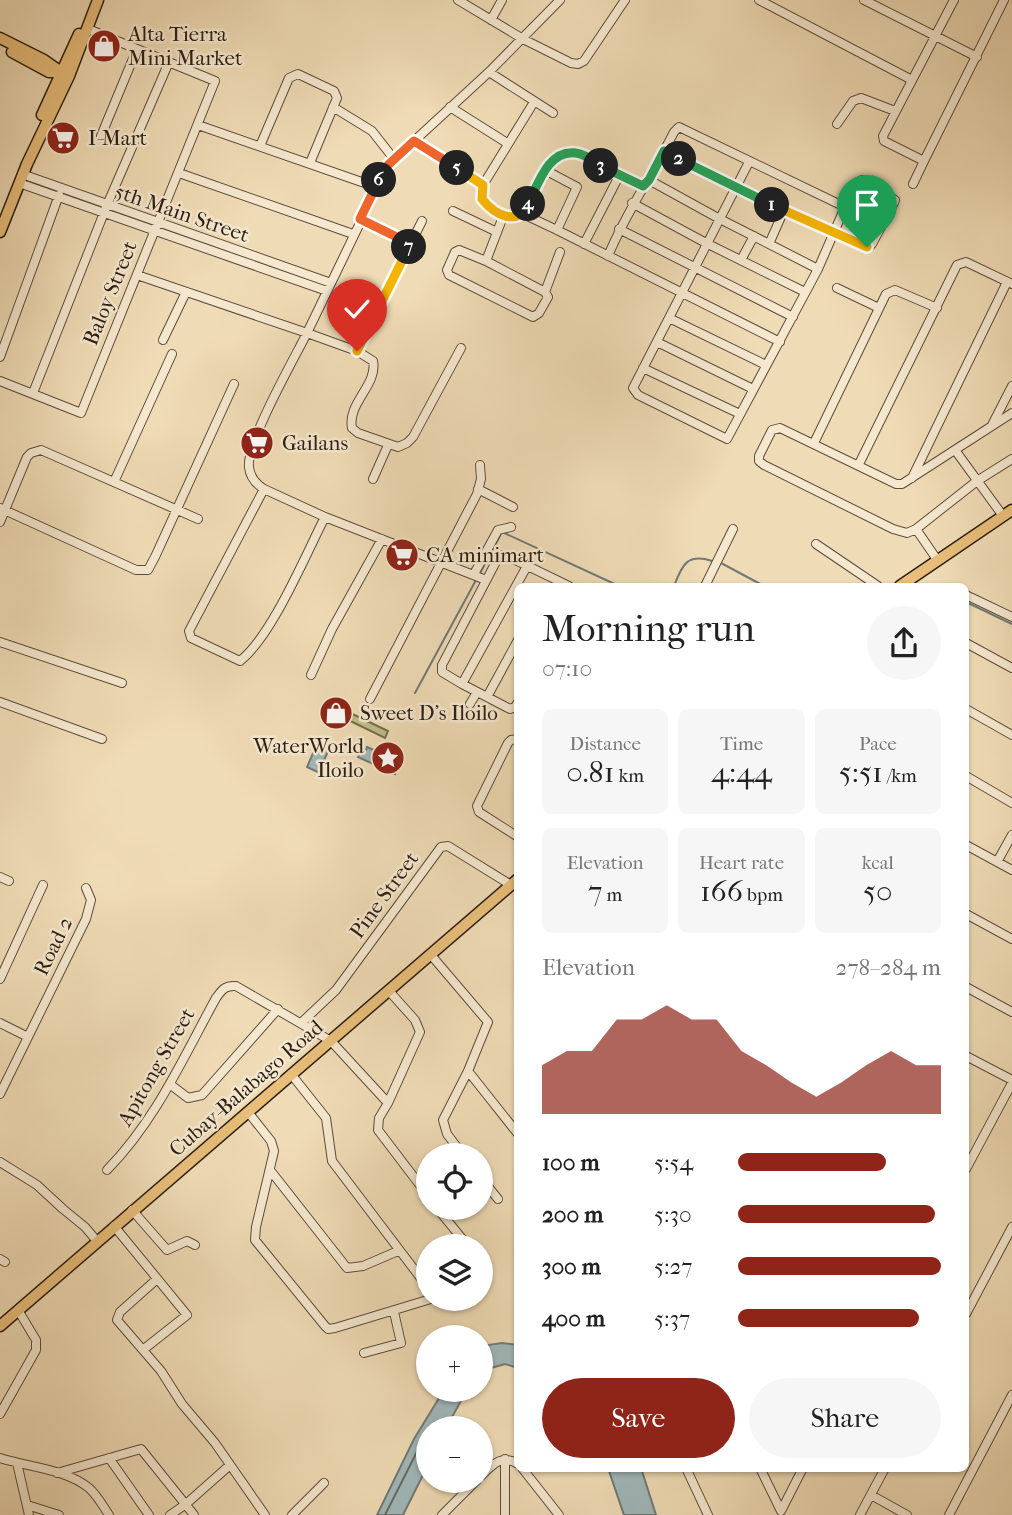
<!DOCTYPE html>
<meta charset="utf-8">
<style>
body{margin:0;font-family:"IM FELL French Canon",serif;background:#f6f6f6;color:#222;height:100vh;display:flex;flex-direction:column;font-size:26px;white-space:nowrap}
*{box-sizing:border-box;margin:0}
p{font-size:23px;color:#767676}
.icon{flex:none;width:38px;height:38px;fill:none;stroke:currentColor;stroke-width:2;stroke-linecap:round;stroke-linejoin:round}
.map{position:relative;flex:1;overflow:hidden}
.drawer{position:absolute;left:514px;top:583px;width:455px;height:889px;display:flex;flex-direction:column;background:#fff;border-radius:10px;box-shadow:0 2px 5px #0004}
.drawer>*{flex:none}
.fabs{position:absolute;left:416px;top:1143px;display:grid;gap:14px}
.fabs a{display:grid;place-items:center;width:77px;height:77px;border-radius:50%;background:#fff;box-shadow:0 2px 5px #0004;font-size:35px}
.pin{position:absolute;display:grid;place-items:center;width:60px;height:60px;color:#fff;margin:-72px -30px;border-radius:50% 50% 50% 0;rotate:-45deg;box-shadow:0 0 7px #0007}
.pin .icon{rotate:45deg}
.km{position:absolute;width:35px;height:35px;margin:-18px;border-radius:50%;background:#222;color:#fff;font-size:19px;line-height:35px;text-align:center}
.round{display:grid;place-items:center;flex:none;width:74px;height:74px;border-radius:37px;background:#f6f6f6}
.headline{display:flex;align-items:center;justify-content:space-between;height:119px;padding:0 28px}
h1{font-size:38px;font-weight:600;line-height:52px}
.metrics{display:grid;grid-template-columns:repeat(3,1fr);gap:10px;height:119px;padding:7px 28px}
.metrics div{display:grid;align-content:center;border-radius:10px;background:#f6f6f6;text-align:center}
.metrics b{font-size:30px;font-weight:600}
.metrics small{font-size:19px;font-weight:400}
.metrics p{font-size:19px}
.chart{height:196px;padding:14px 28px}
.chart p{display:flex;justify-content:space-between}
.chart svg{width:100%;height:126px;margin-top:7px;fill:#8f2418;opacity:.7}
.primary-button{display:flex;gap:14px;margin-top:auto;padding:14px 28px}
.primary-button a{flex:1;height:80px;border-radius:42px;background:#8f2418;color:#fff;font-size:28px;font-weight:600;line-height:80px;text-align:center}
.primary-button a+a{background:#f6f6f6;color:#222}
ul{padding:0 28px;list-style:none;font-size:23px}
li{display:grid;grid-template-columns:112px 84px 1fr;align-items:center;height:52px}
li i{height:18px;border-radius:9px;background:#8f2418}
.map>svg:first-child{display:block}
</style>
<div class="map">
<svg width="1012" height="1515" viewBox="0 0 1012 1515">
<rect width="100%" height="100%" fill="#efdbb5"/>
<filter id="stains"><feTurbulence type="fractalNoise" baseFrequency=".00286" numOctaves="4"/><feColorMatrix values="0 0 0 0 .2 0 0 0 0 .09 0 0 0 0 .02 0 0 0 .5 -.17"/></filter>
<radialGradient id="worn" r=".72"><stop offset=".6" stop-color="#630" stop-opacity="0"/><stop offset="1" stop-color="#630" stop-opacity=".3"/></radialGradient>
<path fill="#c0be88" stroke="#766e4e" stroke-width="2" d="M346 711 388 731 385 738 342 717Z"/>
<path fill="#a0b8ba" stroke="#717a77" stroke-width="2" d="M318 744 329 750 321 766 323 770 322 774 307 767 314 751V745Z
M367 747 399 761 395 774 358 757 360 753H365Z
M502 1343 518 1345V1368L505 1364 481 1371V1346Z
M444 1390H467L446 1428H429V1463L403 1515H377L414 1439Z
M608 1468H641L656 1515H624Z"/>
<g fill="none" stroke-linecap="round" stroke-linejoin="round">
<path stroke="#666b66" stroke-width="2" d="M385 1515 429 1428"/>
<path stroke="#717a77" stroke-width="2" d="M721 563 764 586
M479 575 502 532 619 586
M674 586C682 565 687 553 712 561
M966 602 1012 624
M415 693 476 580"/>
<defs>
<path id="minor" d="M458 0 523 39 571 63 578 64 584 61 625 0
M759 0 912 80
M864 0 977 57
M954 0 883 136 884 141 924 161 1004 0
M491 20 502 0
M489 72 553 113
M534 102 483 185 481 195 488 206 508 217 523 214 557 230 780 342
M333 107 372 131 394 159
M450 107 507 143
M837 124 853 101 861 98 895 111
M198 125 376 187
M101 136 137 49
M414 141 483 185
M260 146 289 78 298 74 334 91 337 98 310 163
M664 151 735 188 869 247 872 244 894 203 895 200 862 180 858 182 845 207 883 224
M545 170 577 187 557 230
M179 173 353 234
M22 174 331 283
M649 180 718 218 818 269
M19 183 327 291
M913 184 924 161
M632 203 706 243 805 292
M453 211 497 232
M523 214C532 197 539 173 552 160 572 140 599 165 617 175 625 179 634 182 643 185
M360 219 411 244
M619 229 793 317
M584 244 619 176
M769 244 784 210
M608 256C627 210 652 176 674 132L679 127 845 207 818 269 727 439 638 395 633 388 749 162
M741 260 754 236
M486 261 545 292 548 297 539 313 533 317 449 275 447 270 455 252 459 250 486 261 504 214
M137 275 307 333 388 165 489 72 560 0
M837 288 879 308
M545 292 560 252
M669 318 766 365
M163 340 186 292
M657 342 753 389
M357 351 422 221
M0 357 59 195
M643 368 740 414
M0 381 81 413 215 81 88 29
M33 393 107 205 169 62
M1012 413 902 484H896L780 428 772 430 759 456V461L764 465 893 529 907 533 916 529 977 481 1012 459
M992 425 1012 386
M814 443 886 294 895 290 937 308
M955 450 1003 516
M859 464 957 265 966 262 1012 284
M912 478 1007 282
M373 479 388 445
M114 482 172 354
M264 489C256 484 250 477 249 467 246 443 294 359 307 333L357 351 373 361C378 385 347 403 352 428L358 433 398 447 407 443 413 437 461 348
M264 489 325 517C305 556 272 636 240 661L191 638 189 631Z
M478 489 513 507
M0 508 136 570H148L155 557 234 384
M325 517 486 580
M0 522 27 457 31 453 41 450 198 519
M916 529 938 561
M816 544 878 586
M474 574 498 530 511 527
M705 586 733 529
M966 595 1012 617
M0 642 122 683
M966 643 1012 668
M311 675 332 629 382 539
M462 684 527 566
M487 697 518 640
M370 699 477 494 481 479 480 465
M0 702 102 739
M518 702 515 707 510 709 462 684 442 672V665L499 556 505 555 569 586
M470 704 477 692
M966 709 1012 735
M518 739 511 740 508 743 477 806 479 812 518 837
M966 776 1012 803
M966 845 1012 870
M997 862 1012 835
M0 877 9 881
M966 914 1012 939
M431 955 488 1022 468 1071 443 1120 447 1134 463 1155
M0 979 43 885
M966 987 1012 1012
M0 1023 28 1037
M301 1023 336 990 441 847 448 846 511 885
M966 1056 1012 1080
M468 1071 518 1134
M291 1074 326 1118 332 1161 429 1289
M171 1085 188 1098 202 1095 278 1009
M0 1094 86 919 91 900 86 888
M388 1103 420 1032 415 1020 389 991
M248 1112 271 1141 274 1151 256 1227 255 1240 325 1326 328 1329 335 1328 434 1298
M0 1162 37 1185 63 1209 85 1227 97 1241
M966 1169 1012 1083
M107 1170C156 1120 183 1058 216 998 222 990 225 985 236 986L331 1041 388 1103 379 1118 378 1130 429 1197
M270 1170 347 1268 363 1266 398 1251
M481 1178 498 1199
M437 1208 468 1246
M132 1210 167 1250 187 1241 195 1245
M114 1226 187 1315 144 1349
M0 1259 5 1262
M481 1264V1274
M157 1279 120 1312 117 1320 161 1371 182 1404 215 1443 265 1515
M966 1314 1012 1227
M364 1353 401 1343 394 1312
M0 1414 36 1350V1340L18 1310
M0 1458C28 1467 66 1469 89 1488 97 1495 103 1506 109 1515
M109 1458 149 1515
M17 1463 29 1515
M522 1468 559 1515
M686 1468 708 1515
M760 1468 781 1511 803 1468
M57 1473 141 1449 194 1515
M481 1476C493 1464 502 1454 518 1464
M871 1495 907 1515
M27 1505 59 1515
M170 1515 186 1504 230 1465
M292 1515 324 1483
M442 1515 477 1480
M505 1515V1459
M860 1515 885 1468
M949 1515 1012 1395"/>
<path id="major" d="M0 38 44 60 64 74
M12 52 49 72H60
M42 115 79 34
M0 232 27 164 69 76 98 0
M900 586 1012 510
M0 1326 518 879"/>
</defs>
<use href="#minor" stroke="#5c4d3c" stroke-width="10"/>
<use href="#major" stroke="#2b1e13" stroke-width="13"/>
<use href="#minor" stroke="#f5e8cf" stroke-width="8"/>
<use href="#major" stroke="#e8be7a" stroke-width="10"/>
</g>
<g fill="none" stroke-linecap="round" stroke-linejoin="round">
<defs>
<path id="split-1" d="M772 205 867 247"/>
<path id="split-2" d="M679 159 772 205"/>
<path id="split-3" d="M601 166 643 186 649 180 664 151 679 159"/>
<path id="split-4" d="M528 204C538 185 548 149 576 153 585 154 594 161 601 166"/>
<path id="split-5" d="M457 168 483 185 482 199C495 215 517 227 528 204"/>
<path id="split-6" d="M379 180 388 165 414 141 457 168"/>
<path id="split-7" d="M379 180 360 219 411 244 409 247"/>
<path id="split-8" d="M357 351 409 247"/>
</defs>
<use href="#split-1" stroke="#fff" stroke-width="14"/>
<use href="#split-2" stroke="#fff" stroke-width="14"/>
<use href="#split-3" stroke="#fff" stroke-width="14"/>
<use href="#split-4" stroke="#fff" stroke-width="14"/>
<use href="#split-5" stroke="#fff" stroke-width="14"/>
<use href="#split-6" stroke="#fff" stroke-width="14"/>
<use href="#split-7" stroke="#fff" stroke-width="14"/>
<use href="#split-8" stroke="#fff" stroke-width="14"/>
<use href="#split-1" stroke="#f5b400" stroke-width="9"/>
<use href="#split-2" stroke="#22a559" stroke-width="9"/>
<use href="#split-3" stroke="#22a559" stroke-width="9"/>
<use href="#split-4" stroke="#22a559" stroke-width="9"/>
<use href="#split-5" stroke="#f5b400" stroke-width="9"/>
<use href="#split-6" stroke="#f0652b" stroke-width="9"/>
<use href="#split-7" stroke="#f0652b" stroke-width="9"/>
<use href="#split-8" stroke="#f5b400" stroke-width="9"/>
</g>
<defs>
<symbol id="shop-disc" viewBox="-11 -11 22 22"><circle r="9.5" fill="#8f2418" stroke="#f5e8cf"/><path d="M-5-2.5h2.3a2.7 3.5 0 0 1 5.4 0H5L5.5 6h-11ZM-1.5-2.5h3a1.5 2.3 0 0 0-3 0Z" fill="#fff"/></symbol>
<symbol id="supermarket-disc" viewBox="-11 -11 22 22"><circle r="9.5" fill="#8f2418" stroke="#f5e8cf"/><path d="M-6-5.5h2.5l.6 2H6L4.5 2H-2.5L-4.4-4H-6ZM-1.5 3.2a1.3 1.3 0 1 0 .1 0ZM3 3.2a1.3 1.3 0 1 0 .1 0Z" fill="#fff"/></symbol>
<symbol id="sight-disc" viewBox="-11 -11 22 22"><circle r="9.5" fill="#8f2418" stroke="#f5e8cf"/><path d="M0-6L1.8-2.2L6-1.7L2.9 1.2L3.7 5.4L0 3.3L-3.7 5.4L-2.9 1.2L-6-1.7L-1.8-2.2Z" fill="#fff"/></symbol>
</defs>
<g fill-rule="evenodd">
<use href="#shop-disc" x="85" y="27" width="38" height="38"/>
<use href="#supermarket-disc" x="44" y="119" width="38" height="38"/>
<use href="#supermarket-disc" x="238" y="424" width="38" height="38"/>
<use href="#supermarket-disc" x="383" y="536" width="38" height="38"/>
<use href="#shop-disc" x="317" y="694" width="38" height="38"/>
<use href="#sight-disc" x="369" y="739" width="38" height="38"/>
</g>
<g text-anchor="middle" stroke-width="5" stroke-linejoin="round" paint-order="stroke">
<g font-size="21" fill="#2b1e13" stroke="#f5e8cf" text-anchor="start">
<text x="128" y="41">Alta Tierra<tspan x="128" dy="24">Mini Market</tspan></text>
<text x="88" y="145">I-Mart</text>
<text x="282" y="450">Gailans</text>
<text x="426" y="562">CA minimart</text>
<text x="360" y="720">Sweet D's Iloilo</text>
<text x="364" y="753" text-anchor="end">WaterWorld<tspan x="364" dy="24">Iloilo</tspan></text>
</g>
<g font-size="21" fill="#2b1e13" stroke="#f5e8cf">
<text transform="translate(182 213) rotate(19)" y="7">5th Main Street</text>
<text transform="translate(110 293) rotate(-68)" y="7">Baloy Street</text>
<text transform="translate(384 895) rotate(-54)" y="7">Pine Street</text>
<text transform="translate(53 946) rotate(-64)" y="7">Road 2</text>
<text transform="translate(156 1067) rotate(-60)" y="7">Apitong Street</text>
<text transform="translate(246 1088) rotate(-41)" y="7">Cubay-Balabago Road</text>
</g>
</g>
<rect width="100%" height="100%" filter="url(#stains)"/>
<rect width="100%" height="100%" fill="url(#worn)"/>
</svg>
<div class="fabs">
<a><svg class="icon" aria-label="locate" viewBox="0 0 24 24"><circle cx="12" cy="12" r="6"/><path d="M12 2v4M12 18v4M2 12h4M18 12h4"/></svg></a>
<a><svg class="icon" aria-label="layers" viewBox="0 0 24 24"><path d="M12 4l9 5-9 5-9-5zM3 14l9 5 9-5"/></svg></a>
<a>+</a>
<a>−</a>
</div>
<div class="pin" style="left:867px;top:247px;background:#1e9e55"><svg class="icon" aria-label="arrive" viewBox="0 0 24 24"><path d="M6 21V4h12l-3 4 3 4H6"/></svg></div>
<div class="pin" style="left:357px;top:351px;background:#d93025"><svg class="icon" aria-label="check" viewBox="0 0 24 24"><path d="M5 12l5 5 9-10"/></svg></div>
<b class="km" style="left:772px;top:205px">1</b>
<b class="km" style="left:679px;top:159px">2</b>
<b class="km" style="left:601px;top:166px">3</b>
<b class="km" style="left:528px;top:204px">4</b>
<b class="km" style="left:457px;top:168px">5</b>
<b class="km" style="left:379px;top:180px">6</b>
<b class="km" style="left:409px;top:247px">7</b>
<section class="drawer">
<div class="headline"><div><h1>Morning run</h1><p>07:10</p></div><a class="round"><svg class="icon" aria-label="share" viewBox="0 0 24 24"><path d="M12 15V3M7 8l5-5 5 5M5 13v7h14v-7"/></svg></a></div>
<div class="metrics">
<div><p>Distance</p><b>0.81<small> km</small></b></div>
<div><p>Time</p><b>4:44</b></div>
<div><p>Pace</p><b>5:51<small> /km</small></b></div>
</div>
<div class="metrics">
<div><p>Elevation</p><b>7<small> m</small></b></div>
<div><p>Heart rate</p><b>166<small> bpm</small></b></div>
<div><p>kcal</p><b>50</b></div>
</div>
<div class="chart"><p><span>Elevation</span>278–284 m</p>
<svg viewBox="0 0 160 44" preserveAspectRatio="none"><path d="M0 44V27L10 22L20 22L30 11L40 11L50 6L60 11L70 11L80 22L90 27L100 33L110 38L120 33L130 27L140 22L150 27L160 27V44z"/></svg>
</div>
<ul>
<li><b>100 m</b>5:54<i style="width:73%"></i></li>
<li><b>200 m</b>5:30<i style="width:97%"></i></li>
<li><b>300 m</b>5:27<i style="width:100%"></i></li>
<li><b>400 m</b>5:37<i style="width:89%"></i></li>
</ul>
<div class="primary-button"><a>Save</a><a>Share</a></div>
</section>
</div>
